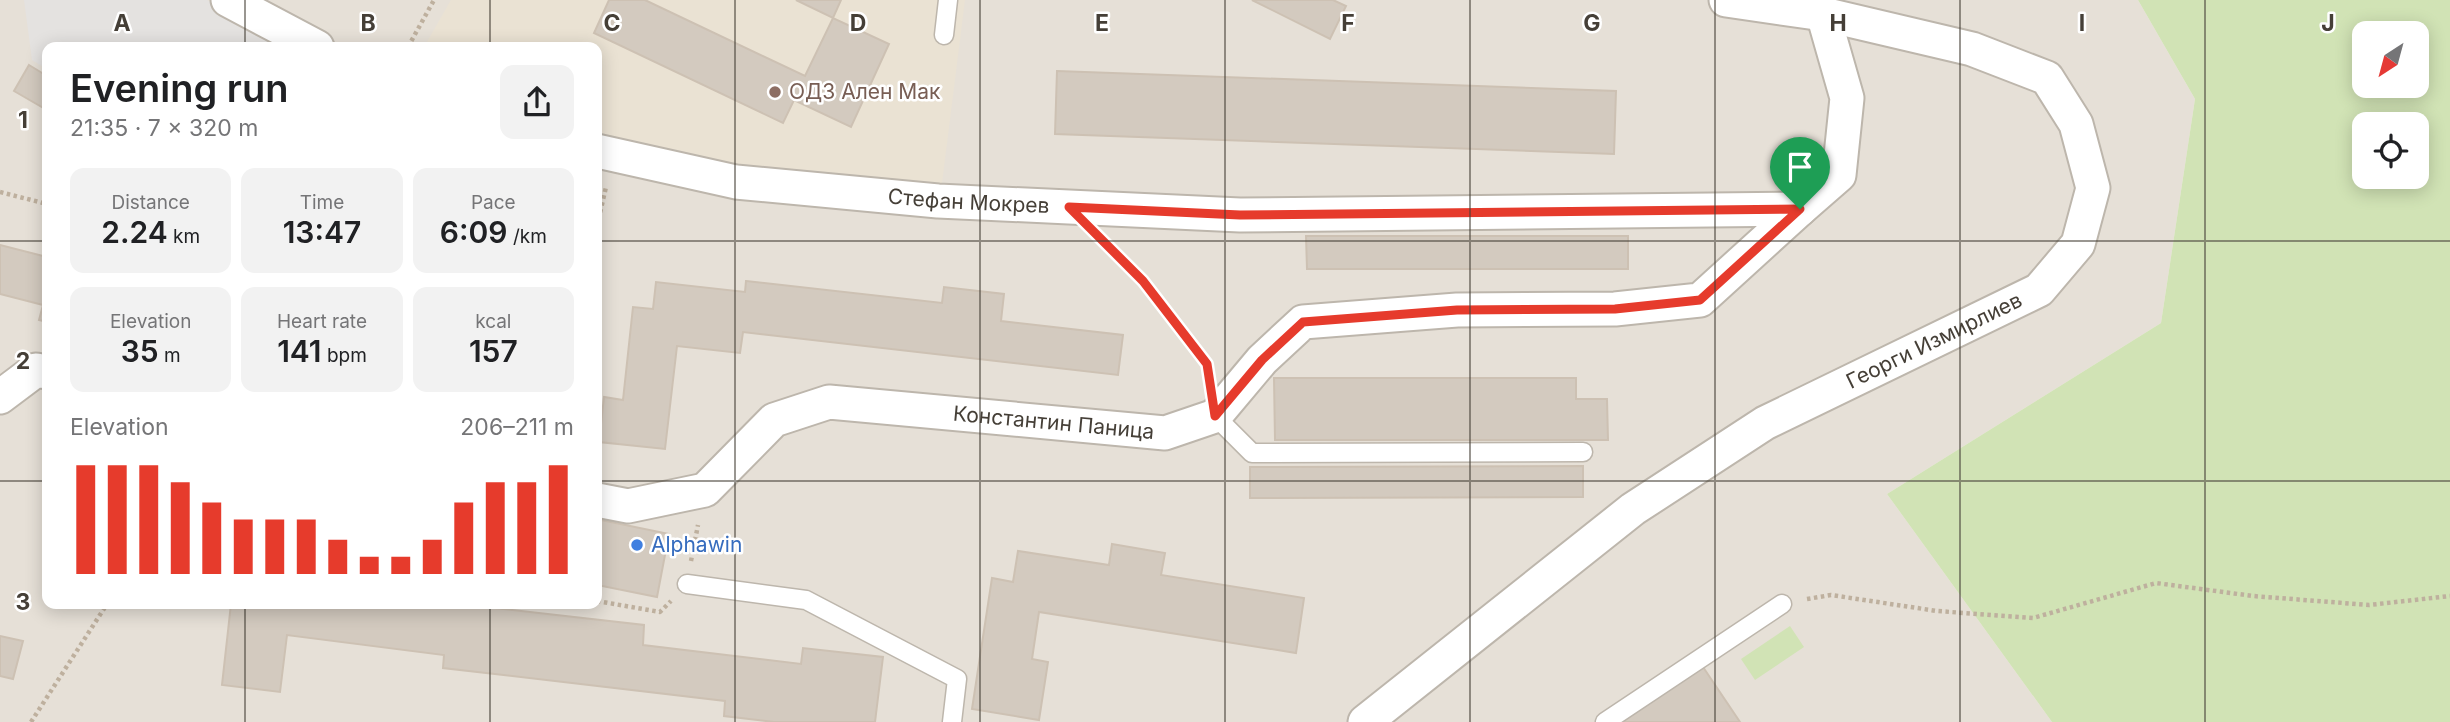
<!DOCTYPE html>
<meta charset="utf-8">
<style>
body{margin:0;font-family:Inter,sans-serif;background:#f2f2f2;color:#202124;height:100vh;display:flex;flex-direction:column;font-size:26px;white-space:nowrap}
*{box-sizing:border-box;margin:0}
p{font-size:23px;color:#757577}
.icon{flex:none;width:38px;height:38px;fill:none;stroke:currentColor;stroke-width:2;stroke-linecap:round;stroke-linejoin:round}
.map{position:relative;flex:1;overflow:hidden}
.sheet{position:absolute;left:42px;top:42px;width:560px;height:567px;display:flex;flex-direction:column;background:#fff;border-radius:14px;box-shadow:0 4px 18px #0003}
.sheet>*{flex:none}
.needle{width:46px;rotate:216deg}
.buttons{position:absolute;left:2352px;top:21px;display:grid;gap:14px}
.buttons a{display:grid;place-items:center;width:77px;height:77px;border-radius:14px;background:#fff;box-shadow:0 4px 18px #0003;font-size:35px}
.pin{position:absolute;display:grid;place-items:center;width:60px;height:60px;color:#fff;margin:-72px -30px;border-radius:50% 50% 50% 0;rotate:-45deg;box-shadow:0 0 7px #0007}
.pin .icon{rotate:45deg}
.round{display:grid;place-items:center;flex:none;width:74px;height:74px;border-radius:14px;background:#f2f2f2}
.head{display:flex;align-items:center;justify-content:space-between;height:119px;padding:0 28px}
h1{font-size:38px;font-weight:600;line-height:52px}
.figures{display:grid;grid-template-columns:repeat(3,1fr);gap:10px;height:119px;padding:7px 28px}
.figures div{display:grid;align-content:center;border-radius:14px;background:#f2f2f2;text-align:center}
.figures b{font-size:30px;font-weight:600}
.figures small{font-size:19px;font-weight:400}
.figures p{font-size:19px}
.chart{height:196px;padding:14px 28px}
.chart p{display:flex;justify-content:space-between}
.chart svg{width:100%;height:126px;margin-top:7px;stroke:#e63b2c;stroke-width:6}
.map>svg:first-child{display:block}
</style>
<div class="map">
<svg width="2450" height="722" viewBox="0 0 2450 722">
<rect width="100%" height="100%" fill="#f2efe8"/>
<path fill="#e6e0d7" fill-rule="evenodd" d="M0 0H2138L2195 99 2161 323 1887 494 2052 722H0ZM47 47H597V604H47Z"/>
<path fill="#eae2d3" d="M451 0H965L941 191 736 170 597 137V47H424Z"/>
<path fill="#d1e3b5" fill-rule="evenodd" d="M2138 0H2450V722H2052L1887 494 2161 323 2195 99ZM2364 33H2417V86H2364ZM2364 124H2417V177H2364Z
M1790 626 1804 647 1755 680 1741 659Z"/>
<path fill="#e4e2e0" d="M24 0H207L289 47H47V69L32 60Z"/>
<path fill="#d3cabf" stroke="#cdc1b3" stroke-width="2" d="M609 0H645L805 76 833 18 889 44 851 127 794 100 783 123 594 33Z
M796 0H841L833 18Z
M1252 0H1333L1346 6 1330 39Z
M29 65 47 76V110L14 91Z
M1057 71 1616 91 1614 154 1055 134Z
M1306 236H1628V269H1307Z
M0 245 47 257V322L39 320 43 305 0 294Z
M746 281 942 303 944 287 1004 294 1001 321 1123 335 1118 375 743 332 740 353 677 346 665 449 599 442 604 397 623 400 633 307 653 309 656 282 745 292Z
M1274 378H1576V399H1607L1608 440H1275Z
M1583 466V497L1250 498V467Z
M601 520 669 534 657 597 597 585V543Z
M1112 544 1165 553 1161 575 1304 598 1296 653 1039 612 1032 659 1048 662 1039 720 972 709 992 578 1013 582 1018 551 1109 565Z
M231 604H459L644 625 643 645 801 664 803 648 883 657 875 722H774L724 716 725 701 443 668 444 655 287 635 280 692 222 685Z
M0 636 23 641 13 679 0 676Z
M1703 667 1740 722H1622Z"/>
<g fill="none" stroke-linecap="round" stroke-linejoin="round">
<defs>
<path id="service" d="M944 35 948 0
M1215 416 1252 453 1583 452
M687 584 806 600 957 679 952 722
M1605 722 1782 604"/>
<g id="minor">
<path d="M228 0 317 47"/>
<path id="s1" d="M597 151 736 182 938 201 1069 207 1240 215 1800 209 1839 175 1847 98 1823 14"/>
<path d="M0 397 36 370 47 372"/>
<path id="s2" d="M597 500 628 506 705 490 774 420 829 402 1165 433 1215 416 1262 360 1303 322 1457 310 1615 309 1700 300 1800 209"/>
<path id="s3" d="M1365 722 1633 509 1765 423 2039 290 2078 244 2093 188 2076 124 2047 78 1972 49 1823 14 1726 0"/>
</g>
</defs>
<use href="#service" stroke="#bdb6ac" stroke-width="21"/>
<use href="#minor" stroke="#bdb6ac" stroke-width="37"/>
<path stroke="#beb09e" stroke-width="4.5" stroke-dasharray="3.5 3.5" stroke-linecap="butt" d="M408 47 434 0
M0 192 47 204
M597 226 606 187
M1104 242 1143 281 1207 364 1208 370
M691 561 698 525
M1807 599 1831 595 1937 611 2033 618 2156 583 2253 596 2369 605 2450 596
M597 601 660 612 671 601
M31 722 107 604"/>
<use href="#service" stroke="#fff" stroke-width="18"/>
<use href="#minor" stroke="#fff" stroke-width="33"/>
</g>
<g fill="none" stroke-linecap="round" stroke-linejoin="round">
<defs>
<path id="route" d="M1069 207 1240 215 1800 209 1700 300 1615 309 1457 310 1303 322 1262 360 1215 416 1207 364 1143 281Z"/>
</defs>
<use href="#route" stroke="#fff" stroke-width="14"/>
<use href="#route" stroke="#e63b2c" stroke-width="9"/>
</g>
<path fill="none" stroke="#453f37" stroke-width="2" stroke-opacity="0.55" d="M245 0V47M490 0V47M735 0V722M980 0V722M1225 0V722M1470 0V722M1715 0V722M1960 0V722M2205 0V722M0 241H47M597 241H2450M0 481H47M597 481H2450M245 604V722M490 604V722"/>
<circle fill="#8d6e63" stroke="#fff" stroke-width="2.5" cx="775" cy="92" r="7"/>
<circle fill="#3f7fe0" stroke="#fff" stroke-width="2.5" cx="637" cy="545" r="7"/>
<g text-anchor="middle" stroke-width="5" stroke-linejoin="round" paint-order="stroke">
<g font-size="21" fill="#785e54" stroke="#fff" text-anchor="start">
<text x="789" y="99">ОДЗ Ален Мак</text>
</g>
<g font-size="21" fill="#453f37" stroke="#fff">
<text dy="7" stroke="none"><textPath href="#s1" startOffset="376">Стефан Мокрев</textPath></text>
<text dy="7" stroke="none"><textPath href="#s3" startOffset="688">Георги Измирлиев</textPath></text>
<text dy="7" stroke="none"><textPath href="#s2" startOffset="492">Константин Паница</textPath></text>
</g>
<g font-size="21" fill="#366cbe" stroke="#fff" text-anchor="start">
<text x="651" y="552">Alphawin</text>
</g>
</g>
<g font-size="23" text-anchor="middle" font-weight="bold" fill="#453f37" stroke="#fff" stroke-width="5" stroke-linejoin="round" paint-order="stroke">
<text x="122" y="31">A</text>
<text x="368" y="31">B</text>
<text x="612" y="31">C</text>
<text x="858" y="31">D</text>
<text x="1102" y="31">E</text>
<text x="1348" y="31">F</text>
<text x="1592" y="31">G</text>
<text x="1838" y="31">H</text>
<text x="2082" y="31">I</text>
<text x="2328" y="31">J</text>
<text x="23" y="128">1</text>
<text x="23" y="369">2</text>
<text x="23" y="610">3</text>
</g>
</svg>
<div class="buttons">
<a><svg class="needle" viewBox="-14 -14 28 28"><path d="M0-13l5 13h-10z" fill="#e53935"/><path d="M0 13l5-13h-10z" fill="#757577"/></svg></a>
<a><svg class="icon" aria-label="locate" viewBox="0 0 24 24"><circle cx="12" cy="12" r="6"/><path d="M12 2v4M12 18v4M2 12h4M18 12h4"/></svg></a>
</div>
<div class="pin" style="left:1800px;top:209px;background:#1e9e55"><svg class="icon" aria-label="arrive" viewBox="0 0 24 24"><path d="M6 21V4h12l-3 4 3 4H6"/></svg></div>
<section class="sheet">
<div class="head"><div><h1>Evening run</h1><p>21:35 · 7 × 320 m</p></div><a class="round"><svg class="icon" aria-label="share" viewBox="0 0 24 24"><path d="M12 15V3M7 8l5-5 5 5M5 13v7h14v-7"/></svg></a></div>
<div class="figures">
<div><p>Distance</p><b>2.24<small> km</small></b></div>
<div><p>Time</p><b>13:47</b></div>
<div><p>Pace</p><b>6:09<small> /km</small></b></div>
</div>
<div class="figures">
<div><p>Elevation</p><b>35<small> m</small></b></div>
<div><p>Heart rate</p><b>141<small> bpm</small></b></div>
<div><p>kcal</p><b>157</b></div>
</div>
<div class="chart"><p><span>Elevation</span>206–211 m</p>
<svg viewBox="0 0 160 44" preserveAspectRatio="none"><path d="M5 44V6M15 44V6M25 44V6M35 44V12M45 44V19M55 44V25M65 44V25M75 44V25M85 44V32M95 44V38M105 44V38M115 44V32M125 44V19M135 44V12M145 44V12M155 44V6"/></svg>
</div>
</section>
</div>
